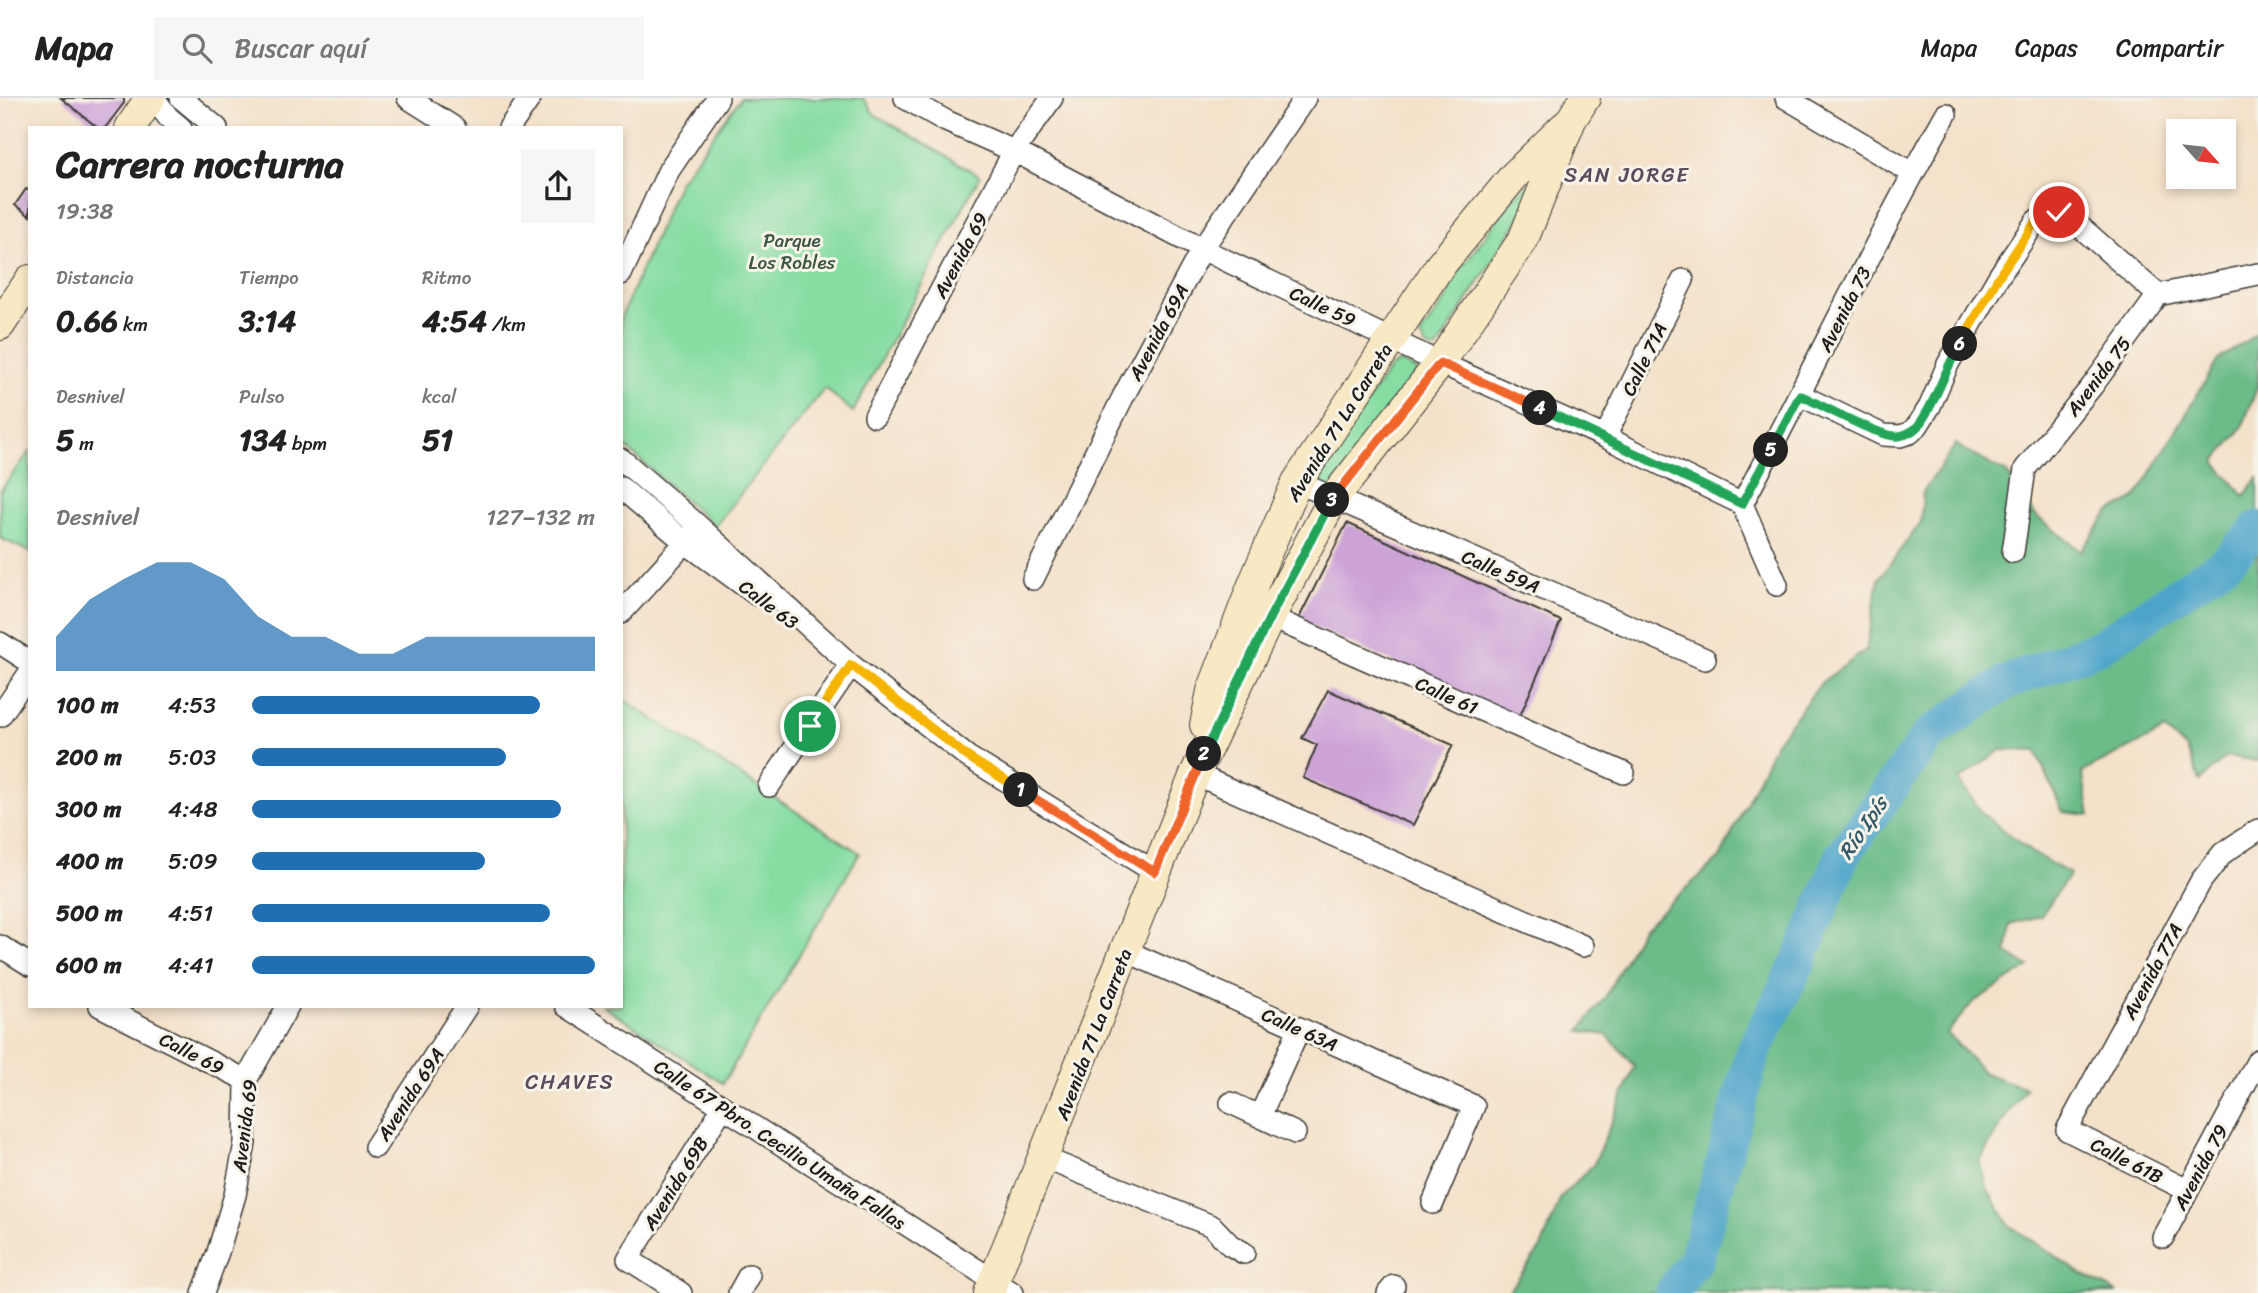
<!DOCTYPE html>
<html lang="es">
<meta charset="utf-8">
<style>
body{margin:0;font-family:Sriracha,sans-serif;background:#f6f6f6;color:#222;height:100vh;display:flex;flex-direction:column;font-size:26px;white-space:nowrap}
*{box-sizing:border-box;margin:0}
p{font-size:23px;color:#767676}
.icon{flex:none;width:38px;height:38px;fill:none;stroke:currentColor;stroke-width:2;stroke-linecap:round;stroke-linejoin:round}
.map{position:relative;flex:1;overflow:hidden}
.side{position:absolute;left:28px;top:28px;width:595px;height:882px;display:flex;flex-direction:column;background:#fff;border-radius:0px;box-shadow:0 4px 10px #0003}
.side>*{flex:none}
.needle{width:46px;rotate:117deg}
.tools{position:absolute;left:2166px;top:21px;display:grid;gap:14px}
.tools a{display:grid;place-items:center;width:70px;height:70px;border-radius:0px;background:#fff;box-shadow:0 4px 10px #0003;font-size:35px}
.pin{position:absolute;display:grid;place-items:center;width:60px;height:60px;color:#fff;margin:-30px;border:4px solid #fff;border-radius:50%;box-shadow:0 2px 7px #0007}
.km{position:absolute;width:35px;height:35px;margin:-18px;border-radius:50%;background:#222;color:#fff;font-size:19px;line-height:35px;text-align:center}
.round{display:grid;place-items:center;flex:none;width:74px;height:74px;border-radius:0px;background:#f6f6f6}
.headline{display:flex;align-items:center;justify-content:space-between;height:119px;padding:0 28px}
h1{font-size:38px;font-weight:700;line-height:52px}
.stats{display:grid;grid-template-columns:repeat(3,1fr);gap:10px;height:119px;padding:7px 28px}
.stats div{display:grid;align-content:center}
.stats b{font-size:30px;font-weight:700}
.stats small{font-size:19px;font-weight:400}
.stats p{font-size:19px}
.chart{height:196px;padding:14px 28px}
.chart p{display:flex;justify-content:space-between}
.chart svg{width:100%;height:126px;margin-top:7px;fill:#1f6fb2;opacity:.7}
ul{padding:0 28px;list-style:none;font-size:23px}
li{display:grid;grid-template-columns:112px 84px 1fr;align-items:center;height:52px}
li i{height:18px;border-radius:9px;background:#1f6fb2}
header{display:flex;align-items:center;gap:42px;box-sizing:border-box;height:98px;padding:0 35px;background:#fff;border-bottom:2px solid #e0e0e0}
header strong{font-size:33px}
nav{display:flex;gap:38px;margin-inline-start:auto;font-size:24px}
.search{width:490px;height:63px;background:#f6f6f6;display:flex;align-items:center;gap:18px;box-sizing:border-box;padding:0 24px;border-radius:0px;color:#767676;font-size:26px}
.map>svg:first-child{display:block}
</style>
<header>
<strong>Mapa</strong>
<div class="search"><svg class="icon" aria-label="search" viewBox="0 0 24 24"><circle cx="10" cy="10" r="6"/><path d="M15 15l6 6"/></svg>Buscar aquí</div>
<nav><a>Mapa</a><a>Capas</a><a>Compartir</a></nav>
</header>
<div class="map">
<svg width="2258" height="1195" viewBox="0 0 2258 1195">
<rect width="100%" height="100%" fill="#f7f3e8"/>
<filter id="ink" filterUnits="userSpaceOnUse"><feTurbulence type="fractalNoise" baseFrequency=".0143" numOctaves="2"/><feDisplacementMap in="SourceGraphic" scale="14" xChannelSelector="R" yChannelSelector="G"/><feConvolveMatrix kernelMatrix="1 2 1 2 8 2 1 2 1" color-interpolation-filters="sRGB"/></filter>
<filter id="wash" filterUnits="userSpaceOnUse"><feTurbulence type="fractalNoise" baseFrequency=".00686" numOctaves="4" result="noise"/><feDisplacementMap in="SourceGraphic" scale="28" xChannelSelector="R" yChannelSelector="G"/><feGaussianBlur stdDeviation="1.57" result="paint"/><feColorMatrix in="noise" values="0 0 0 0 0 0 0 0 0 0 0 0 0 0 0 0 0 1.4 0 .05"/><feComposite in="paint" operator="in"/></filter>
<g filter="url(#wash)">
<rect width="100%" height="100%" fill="#f4e1c9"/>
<path fill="#86dda2" stroke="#517c5f" stroke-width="2" d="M741 0H863L874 16 980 78 853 314 825 290 715 428 621 345V219L679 84Z
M1539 78 1543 83 1436 252 1427 249 1420 239 1422 234 1446 201 1454 180 1514 99Z
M1400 264 1418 273 1330 397 1317 386 1351 328 1390 270Z
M30 353V454L0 440V393Z
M621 600 860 755 723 985 603 908H621Z"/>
<path fill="#6cbc88" stroke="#446c52" stroke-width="2" d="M2258 235V287L2242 330 2215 364 2244 398 2258 380V663L2227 658 2200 683 2187 651 2165 632 2082 674 2090 717 2063 714 2036 653 2001 652 1959 682 1983 716 2031 754 2070 776 2041 818 2011 826 2007 855 2029 869 1972 905 1947 935 1984 975 2026 990 2001 1026 1979 1064 1988 1092 2009 1127 2080 1175 2118 1195H1507L1541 1150 1561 1099 1594 1066 1635 968 1607 937 1580 933 1607 896 1642 830 1720 760 1776 644 1822 584 1866 552 1879 481 1921 424 1923 394 1956 346 1967 354 2007 375 2036 418 2081 453 2109 414 2136 400 2218 262Z"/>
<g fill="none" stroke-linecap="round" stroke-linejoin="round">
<path stroke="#4da4ca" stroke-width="35" d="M1672 1195 1697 1159 1753 954 1800 861 1842 758 1929 637 2005 585 2101 548 2227 463 2258 430"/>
</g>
<g id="blocks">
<path fill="#cca2d7" d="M61 0H124V5L105 30H98Z
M26 91 30 93V118L15 107Z
M1347 425 1561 523 1519 620 1298 522Z
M1328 592 1453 647 1413 727 1303 680 1317 647 1302 640Z"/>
</g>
</g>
<g filter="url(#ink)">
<use href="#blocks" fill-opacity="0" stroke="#3c3a36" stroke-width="2"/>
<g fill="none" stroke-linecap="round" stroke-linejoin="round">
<defs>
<path id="street" d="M154 0 168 19 181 30
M181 0 217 30
M408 0 455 30
M905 0 946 23 1014 53 1202 151 1440 265 1605 339 1742 406 1777 487
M1786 0 1912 75
M509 30 530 0
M621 176 669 72 718 0
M1800 297 1883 337 1900 338 1910 335 1918 327 1930 308 1948 266 1999 178 2036 123 2045 116 2059 114 2077 126 2158 197
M875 318 1014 53 1052 0
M1605 339 1683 182
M621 361 693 423 851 567 968 659 1155 774
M1297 384 1705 561
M621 390 686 445 757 497
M1742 406C1811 277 1874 144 1946 16
M2013 454 2025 371 2093 287 2158 197 2258 176
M1033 481 1123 299 1202 151 1305 0
M621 515 695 434
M1270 519 1624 675
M0 545 30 564
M0 618 30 574
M1195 676 1583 848
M769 688 851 567
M0 848 30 867
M1126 853 1474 1008 1433 1105
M100 908 246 982
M566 908 1013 1195
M1231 1005 1295 1035
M1260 1018 1299 931
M375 1049 467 908
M1044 1060 1212 1128 1230 1147 1244 1155
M2187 1092 2067 1032 2201 783 2223 755 2258 732
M2163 1139 2258 962
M203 1195 218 1154 235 1097 245 1045 246 982 288 908
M681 1195 628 1161 723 1009
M739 1195 749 1177
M1388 1195 1394 1188"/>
<path id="secondary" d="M130 30 150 0
M0 227 30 182
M1205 627 1212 593 1254 484 1297 384 1439 169 1514 78 1564 29
M989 1195 1195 676 1270 519 1333 401 1440 265 1523 142 1571 22 1585 0"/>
</defs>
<use href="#street" stroke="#3c3a36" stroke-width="24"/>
<use href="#secondary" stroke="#3c3a36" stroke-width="32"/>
<use href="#street" stroke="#fff" stroke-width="21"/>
<use href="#secondary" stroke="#f8e8c3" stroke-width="30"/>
</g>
</g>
<g fill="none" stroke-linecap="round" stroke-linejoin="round" filter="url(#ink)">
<defs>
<path id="split-1" d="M810 628 851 567 968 659 1021 692"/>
<path id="split-2" d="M1021 692 1155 774 1204 656"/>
<path id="split-3" d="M1204 656 1270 519 1332 402"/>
<path id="split-4" d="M1332 402 1440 265 1540 310"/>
<path id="split-5" d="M1540 310 1742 406 1771 352"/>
<path id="split-6" d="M1771 352 1800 297C1819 306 1882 341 1899 338 1906 337 1913 333 1918 328 1934 308 1946 270 1960 246"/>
<path id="split-7" d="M1960 246 1999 178 2036 123 2045 116 2059 114"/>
</defs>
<use href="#split-1" stroke="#fff" stroke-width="14"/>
<use href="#split-2" stroke="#fff" stroke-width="14"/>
<use href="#split-3" stroke="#fff" stroke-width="14"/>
<use href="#split-4" stroke="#fff" stroke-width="14"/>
<use href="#split-5" stroke="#fff" stroke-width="14"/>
<use href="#split-6" stroke="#fff" stroke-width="14"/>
<use href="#split-7" stroke="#fff" stroke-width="14"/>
<use href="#split-1" stroke="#f5b400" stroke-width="9"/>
<use href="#split-2" stroke="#f0652b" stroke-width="9"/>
<use href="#split-3" stroke="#22a559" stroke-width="9"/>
<use href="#split-4" stroke="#f0652b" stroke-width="9"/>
<use href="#split-5" stroke="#22a559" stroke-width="9"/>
<use href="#split-6" stroke="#22a559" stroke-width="9"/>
<use href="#split-7" stroke="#f5b400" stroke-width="9"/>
</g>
<g text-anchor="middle" stroke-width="6" stroke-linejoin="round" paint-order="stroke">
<g font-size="19" fill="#3c5644" stroke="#f7f3e8">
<text x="792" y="149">Parque<tspan x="792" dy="22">Los Robles</tspan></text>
</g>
<g font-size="19" fill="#1c1c1c" stroke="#f7f3e8">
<text transform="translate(960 157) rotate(-62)" y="7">Avenida 69</text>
<text transform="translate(1323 208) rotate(25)" y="7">Calle 59</text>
<text transform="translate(1844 211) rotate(-63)" y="7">Avenida 73</text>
<text transform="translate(1158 234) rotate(-62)" y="7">Avenida 69A</text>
<text transform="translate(1644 261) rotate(-64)" y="7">Calle 71A</text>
<text transform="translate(2098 278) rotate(-53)" y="7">Avenida 75</text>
<text transform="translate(1339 324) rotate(-58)" y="7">Avenida 71 La Carreta</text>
<text transform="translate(1501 473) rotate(23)" y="7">Calle 59A</text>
<text transform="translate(769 506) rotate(37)" y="7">Calle 63</text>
<text transform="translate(1447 597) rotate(24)" y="7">Calle 61</text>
<text transform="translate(2152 873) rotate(-62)" y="7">Avenida 77A</text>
<text transform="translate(1300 931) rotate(24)" y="7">Calle 63A</text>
<text transform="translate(1093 936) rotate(-69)" y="7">Avenida 71 La Carreta</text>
<text transform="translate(192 955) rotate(27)" y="7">Calle 69</text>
<text transform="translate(410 996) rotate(-57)" y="7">Avenida 69A</text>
<text transform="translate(244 1028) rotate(-83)" y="7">Avenida 69</text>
<text transform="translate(780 1046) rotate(33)" y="7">Calle 67 Pbro. Cecilio Umaña Fallas</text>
<text transform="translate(2127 1062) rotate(27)" y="7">Calle 61B</text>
<text transform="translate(2200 1069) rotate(-62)" y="7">Avenida 79</text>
<text transform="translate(675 1085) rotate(-58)" y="7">Avenida 69B</text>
</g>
<g font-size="21" letter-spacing="2" fill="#5a4b5d" stroke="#f7f3e8">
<text x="1627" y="84">SAN JORGE</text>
<text x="570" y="991">CHAVES</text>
</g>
<g font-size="21" font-style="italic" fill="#32596a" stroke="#f7f3e8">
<text transform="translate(1863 730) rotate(-56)" y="7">Río Ipís</text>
</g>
</g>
</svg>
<div class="tools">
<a><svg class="needle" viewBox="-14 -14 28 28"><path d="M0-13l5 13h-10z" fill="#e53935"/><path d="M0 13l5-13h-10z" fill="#767676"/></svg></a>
</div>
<div class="pin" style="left:810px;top:628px;background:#1e9e55"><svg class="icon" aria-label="arrive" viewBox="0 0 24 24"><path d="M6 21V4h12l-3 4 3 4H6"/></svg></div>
<div class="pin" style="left:2059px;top:114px;background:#d93025"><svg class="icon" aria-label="check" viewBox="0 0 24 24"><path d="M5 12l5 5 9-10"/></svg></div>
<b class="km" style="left:1021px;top:692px">1</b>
<b class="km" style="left:1204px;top:656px">2</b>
<b class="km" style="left:1332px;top:402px">3</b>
<b class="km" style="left:1540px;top:310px">4</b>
<b class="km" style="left:1771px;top:352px">5</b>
<b class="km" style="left:1960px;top:246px">6</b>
<section class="side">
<div class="headline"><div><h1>Carrera nocturna</h1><p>19:38</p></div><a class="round"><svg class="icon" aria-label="share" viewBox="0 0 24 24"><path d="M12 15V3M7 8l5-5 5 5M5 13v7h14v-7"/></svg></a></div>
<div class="stats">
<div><p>Distancia</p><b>0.66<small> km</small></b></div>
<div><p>Tiempo</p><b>3:14</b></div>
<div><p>Ritmo</p><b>4:54<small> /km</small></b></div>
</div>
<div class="stats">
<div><p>Desnivel</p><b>5<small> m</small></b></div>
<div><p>Pulso</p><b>134<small> bpm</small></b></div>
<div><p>kcal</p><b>51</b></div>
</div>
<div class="chart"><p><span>Desnivel</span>127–132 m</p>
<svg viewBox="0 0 160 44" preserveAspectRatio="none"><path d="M0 44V32L10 19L20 12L30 6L40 6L50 12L60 25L70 32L80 32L90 38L100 38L110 32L120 32L130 32L140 32L150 32L160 32V44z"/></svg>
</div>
<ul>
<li><b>100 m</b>4:53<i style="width:84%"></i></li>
<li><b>200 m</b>5:03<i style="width:74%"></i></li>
<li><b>300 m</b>4:48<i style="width:90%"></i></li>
<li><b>400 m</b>5:09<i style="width:68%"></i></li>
<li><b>500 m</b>4:51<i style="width:87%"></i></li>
<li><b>600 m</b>4:41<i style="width:100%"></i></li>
</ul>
</section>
</div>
